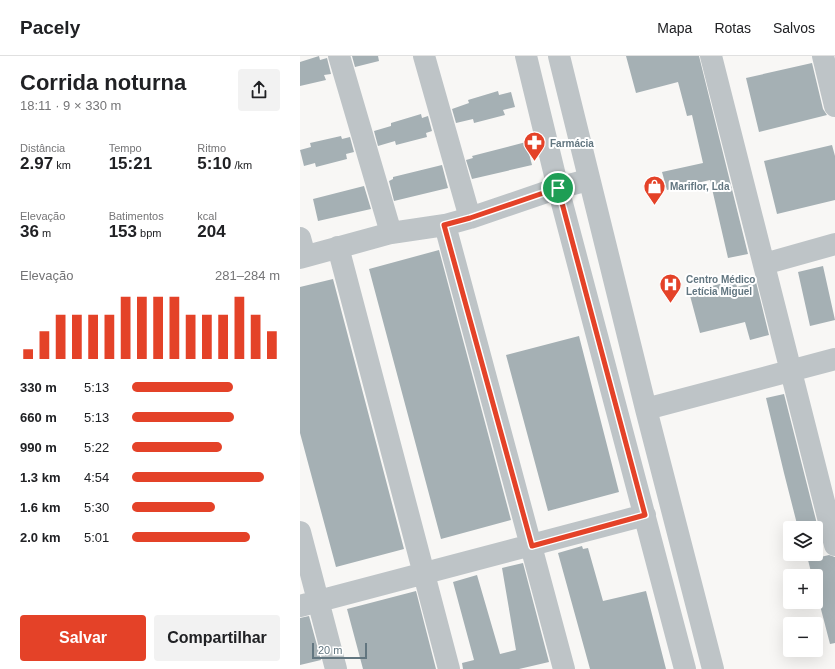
<!DOCTYPE html>
<html lang="pt">
<meta charset="utf-8">
<style>
body{margin:0;font-family:Arial,sans-serif;background:#f2f2f2;color:#202124;height:100vh;display:flex;flex-direction:column;font-size:15px;white-space:nowrap}
*{box-sizing:border-box;margin:0}
p{font-size:13px;color:#757577}
.icon{flex:none;width:22px;height:22px;fill:none;stroke:currentColor;stroke-width:2;stroke-linecap:round;stroke-linejoin:round}
.map{position:relative;flex:1;overflow:hidden}
.drawer{display:flex;flex-direction:column;background:#fff;width:300px}
.drawer>*{flex:none}
.buttons{position:absolute;left:483px;top:465px;display:grid;gap:8px}
.buttons a{display:grid;place-items:center;width:40px;height:40px;border-radius:4px;background:#fff;box-shadow:0 4px 16px #0002;font-size:20px}
.scale{position:absolute;left:12px;bottom:10px;width:55px;box-sizing:border-box;padding-left:4px;border:2px solid #627680;border-top:0;font-size:11px;line-height:14px;white-space:nowrap;color:#627680;-webkit-text-stroke:3px #fff;paint-order:stroke}
.pin{position:absolute;display:grid;place-items:center;width:34px;height:34px;color:#fff;margin:-17px;border:2px solid #fff;border-radius:50%;box-shadow:0 1px 4px #0007}
.round{display:grid;place-items:center;flex:none;width:42px;height:42px;border-radius:4px;background:#f2f2f2}
.headline{display:flex;align-items:center;justify-content:space-between;height:68px;padding:0 20px}
h1{font-size:22px;font-weight:600;line-height:30px}
.figures{display:grid;grid-template-columns:repeat(3,1fr);gap:6px;height:68px;padding:4px 20px}
.figures div{display:grid;align-content:center}
.figures b{font-size:17px;font-weight:600}
.figures small{font-size:11px;font-weight:400}
.figures p{font-size:11px}
.chart{height:112px;padding:8px 20px}
.chart p{display:flex;justify-content:space-between}
.chart svg{width:100%;height:72px;margin-top:4px;stroke:#e44228;stroke-width:6}
.cta{display:flex;gap:8px;margin-top:auto;padding:8px 20px}
.cta a{flex:1;height:46px;border-radius:4px;background:#e44228;color:#fff;font-size:16px;font-weight:600;line-height:46px;text-align:center}
.cta a+a{background:#f2f2f2;color:#202124}
ul{padding:0 20px;list-style:none;font-size:13px}
li{display:grid;grid-template-columns:64px 48px 1fr;align-items:center;height:30px}
li i{height:10px;border-radius:5px;background:#e44228}
header{display:flex;align-items:center;gap:24px;box-sizing:border-box;height:56px;padding:0 20px;background:#fff;border-bottom:1px solid #e0e0e0}
header strong{font-size:19px}
nav{display:flex;gap:22px;margin-inline-start:auto;font-size:14px}
main{display:flex;flex:1;min-height:0}
.map>svg:first-child{display:block}
</style>
<header>
<strong>Pacely</strong>
<nav><a>Mapa</a><a>Rotas</a><a>Salvos</a></nav>
</header>
<main>
<section class="drawer">
<div class="headline"><div><h1>Corrida noturna</h1><p>18:11 · 9 × 330 m</p></div><a class="round"><svg class="icon" aria-label="share" viewBox="0 0 24 24"><path d="M12 15V3M7 8l5-5 5 5M5 13v7h14v-7"/></svg></a></div>
<div class="figures">
<div><p>Distância</p><b>2.97<small> km</small></b></div>
<div><p>Tempo</p><b>15:21</b></div>
<div><p>Ritmo</p><b>5:10<small> /km</small></b></div>
</div>
<div class="figures">
<div><p>Elevação</p><b>36<small> m</small></b></div>
<div><p>Batimentos</p><b>153<small> bpm</small></b></div>
<div><p>kcal</p><b>204</b></div>
</div>
<div class="chart"><p><span>Elevação</span>281–284 m</p>
<svg viewBox="0 0 160 44" preserveAspectRatio="none"><path d="M5 44V38M15 44V27M25 44V17M35 44V17M45 44V17M55 44V17M65 44V6M75 44V6M85 44V6M95 44V6M105 44V17M115 44V17M125 44V17M135 44V6M145 44V17M155 44V27"/></svg>
</div>
<ul>
<li><b>330 m</b>5:13<i style="width:68%"></i></li>
<li><b>660 m</b>5:13<i style="width:69%"></i></li>
<li><b>990 m</b>5:22<i style="width:61%"></i></li>
<li><b>1.3 km</b>4:54<i style="width:89%"></i></li>
<li><b>1.6 km</b>5:30<i style="width:56%"></i></li>
<li><b>2.0 km</b>5:01<i style="width:80%"></i></li>
</ul>
<div class="cta"><a>Salvar</a><a>Compartilhar</a></div>
</section>
<div class="map">
<svg width="535" height="613" viewBox="0 0 535 613">
<rect width="100%" height="100%" fill="#f8f7f5"/>
<path fill="#a5b0b4" d="M19 0 20 4 27 2 31 18 24 19 26 24 0 30V6Z
M52 0H78L79 5 55 11Z
M326 0H399L448 198 428 202 410 124 367 134 362 116 403 107 392 59 387 60 378 26 336 37Z
M512 7 523 53 527 59 459 76 446 22Z
M198 35 199 39 211 36 215 51 203 54 205 59 174 67 173 63 156 67 152 53 169 47 168 44Z
M121 58 122 62 128 60 132 75 126 77 127 81 96 89 95 85 78 90 74 75 91 70V67Z
M41 80 42 83 50 81 54 96 46 98 47 103 16 111 15 107 4 110 0 94 11 91 10 87Z
M226 86 232 109 172 123 166 104 173 102 172 100Z
M532 89 535 100V144L477 158 464 105Z
M142 109 148 132 94 145 89 125 93 123V121Z
M64 130 71 153 18 165 13 143Z
M139 194 211 464 141 483 69 213Z
M523 210 535 264 510 270 498 216Z
M33 223 104 493 36 511 0 377V231Z
M435 224 437 231 456 226 469 279 450 284 445 266 400 277 389 236Z
M279 280 319 436 248 455 206 299Z
M484 338 518 472H498L484 417 466 342Z
M282 490 283 493 288 492 303 545 346 535 366 613H290L258 497Z
M529 499 535 501V587L530 588 516 534V520H512L508 504Z
M223 507 249 606 219 613H163L162 607 174 604 153 526 177 519 200 598 216 594 202 512Z
M116 535 136 613H63L47 553Z
M9 560 21 604 0 609V562Z"/>
<g fill="none" stroke-linecap="round" stroke-linejoin="round">
<path stroke="#bec4c7" stroke-width="22" d="M39 0 91 177
M124 0 170 162
M226 0 258 132 385 613
M259 0 346 353 413 613
M411 0 535 489
M523 0 535 50
M145 169 264 613
M0 182 5 200
M38 191 149 613
M0 202 91 177 145 169 170 162 258 132 288 124
M464 208 535 188
M346 353 535 303
M0 476 36 613
M0 550 345 459"/>
</g>
<g fill="none" stroke-linecap="round" stroke-linejoin="round">
<defs>
<path id="route" d="M258 132 345 459 232 490 144 169 170 162Z"/>
</defs>
<use href="#route" stroke="#fff" stroke-width="8"/>
<use href="#route" stroke="#e44228" stroke-width="5"/>
</g>
<defs>
<symbol id="pharmacy-pin" viewBox="-11 -11 22 30"><path d="M0 17L-7.5 6A9.5 9.5 0 1 1 7.5 6Z" fill="#e44228" stroke="#fff"/><path d="M-2-6h4v4h4v4h-4v4h-4v-4h-4v-4h4Z" fill="#fff"/></symbol>
<symbol id="shop-pin" viewBox="-11 -11 22 30"><path d="M0 17L-7.5 6A9.5 9.5 0 1 1 7.5 6Z" fill="#e44228" stroke="#fff"/><path d="M-5-2.5h2.3a2.7 3.5 0 0 1 5.4 0H5L5.5 6h-11ZM-1.5-2.5h3a1.5 2.3 0 0 0-3 0Z" fill="#fff"/></symbol>
<symbol id="hospital-pin" viewBox="-11 -11 22 30"><path d="M0 17L-7.5 6A9.5 9.5 0 1 1 7.5 6Z" fill="#e44228" stroke="#fff"/><path d="M-5-5h3v3.5h4V-5h3V5h-3V1.5h-4V5h-3Z" fill="#fff"/></symbol>
</defs>
<g fill-rule="evenodd">
<use href="#pharmacy-pin" x="222" y="74" width="25" height="34"/>
<use href="#shop-pin" x="342" y="118" width="25" height="34"/>
<use href="#hospital-pin" x="358" y="216" width="25" height="34"/>
</g>
<g text-anchor="middle" stroke-width="4" stroke-linejoin="round" paint-order="stroke">
<g font-size="10" font-weight="bold" fill="#627680" stroke="#fff" text-anchor="start">
<text x="250" y="91">Farmácia</text>
<text x="370" y="134">Mariflor, Lda</text>
<text x="386" y="227">Centro Médico<tspan x="386" dy="12">Letícia Miguel</tspan></text>
</g>
</g>
</svg>
<div class="buttons">
<a><svg class="icon" aria-label="layers" viewBox="0 0 24 24"><path d="M12 4l9 5-9 5-9-5zM3 14l9 5 9-5"/></svg></a>
<a>+</a>
<a>−</a>
</div>
<div class="scale">20 m</div>
<div class="pin" style="left:258px;top:132px;background:#1e9e55"><svg class="icon" aria-label="arrive" viewBox="0 0 24 24"><path d="M6 21V4h12l-3 4 3 4H6"/></svg></div>
</div>
</main>
